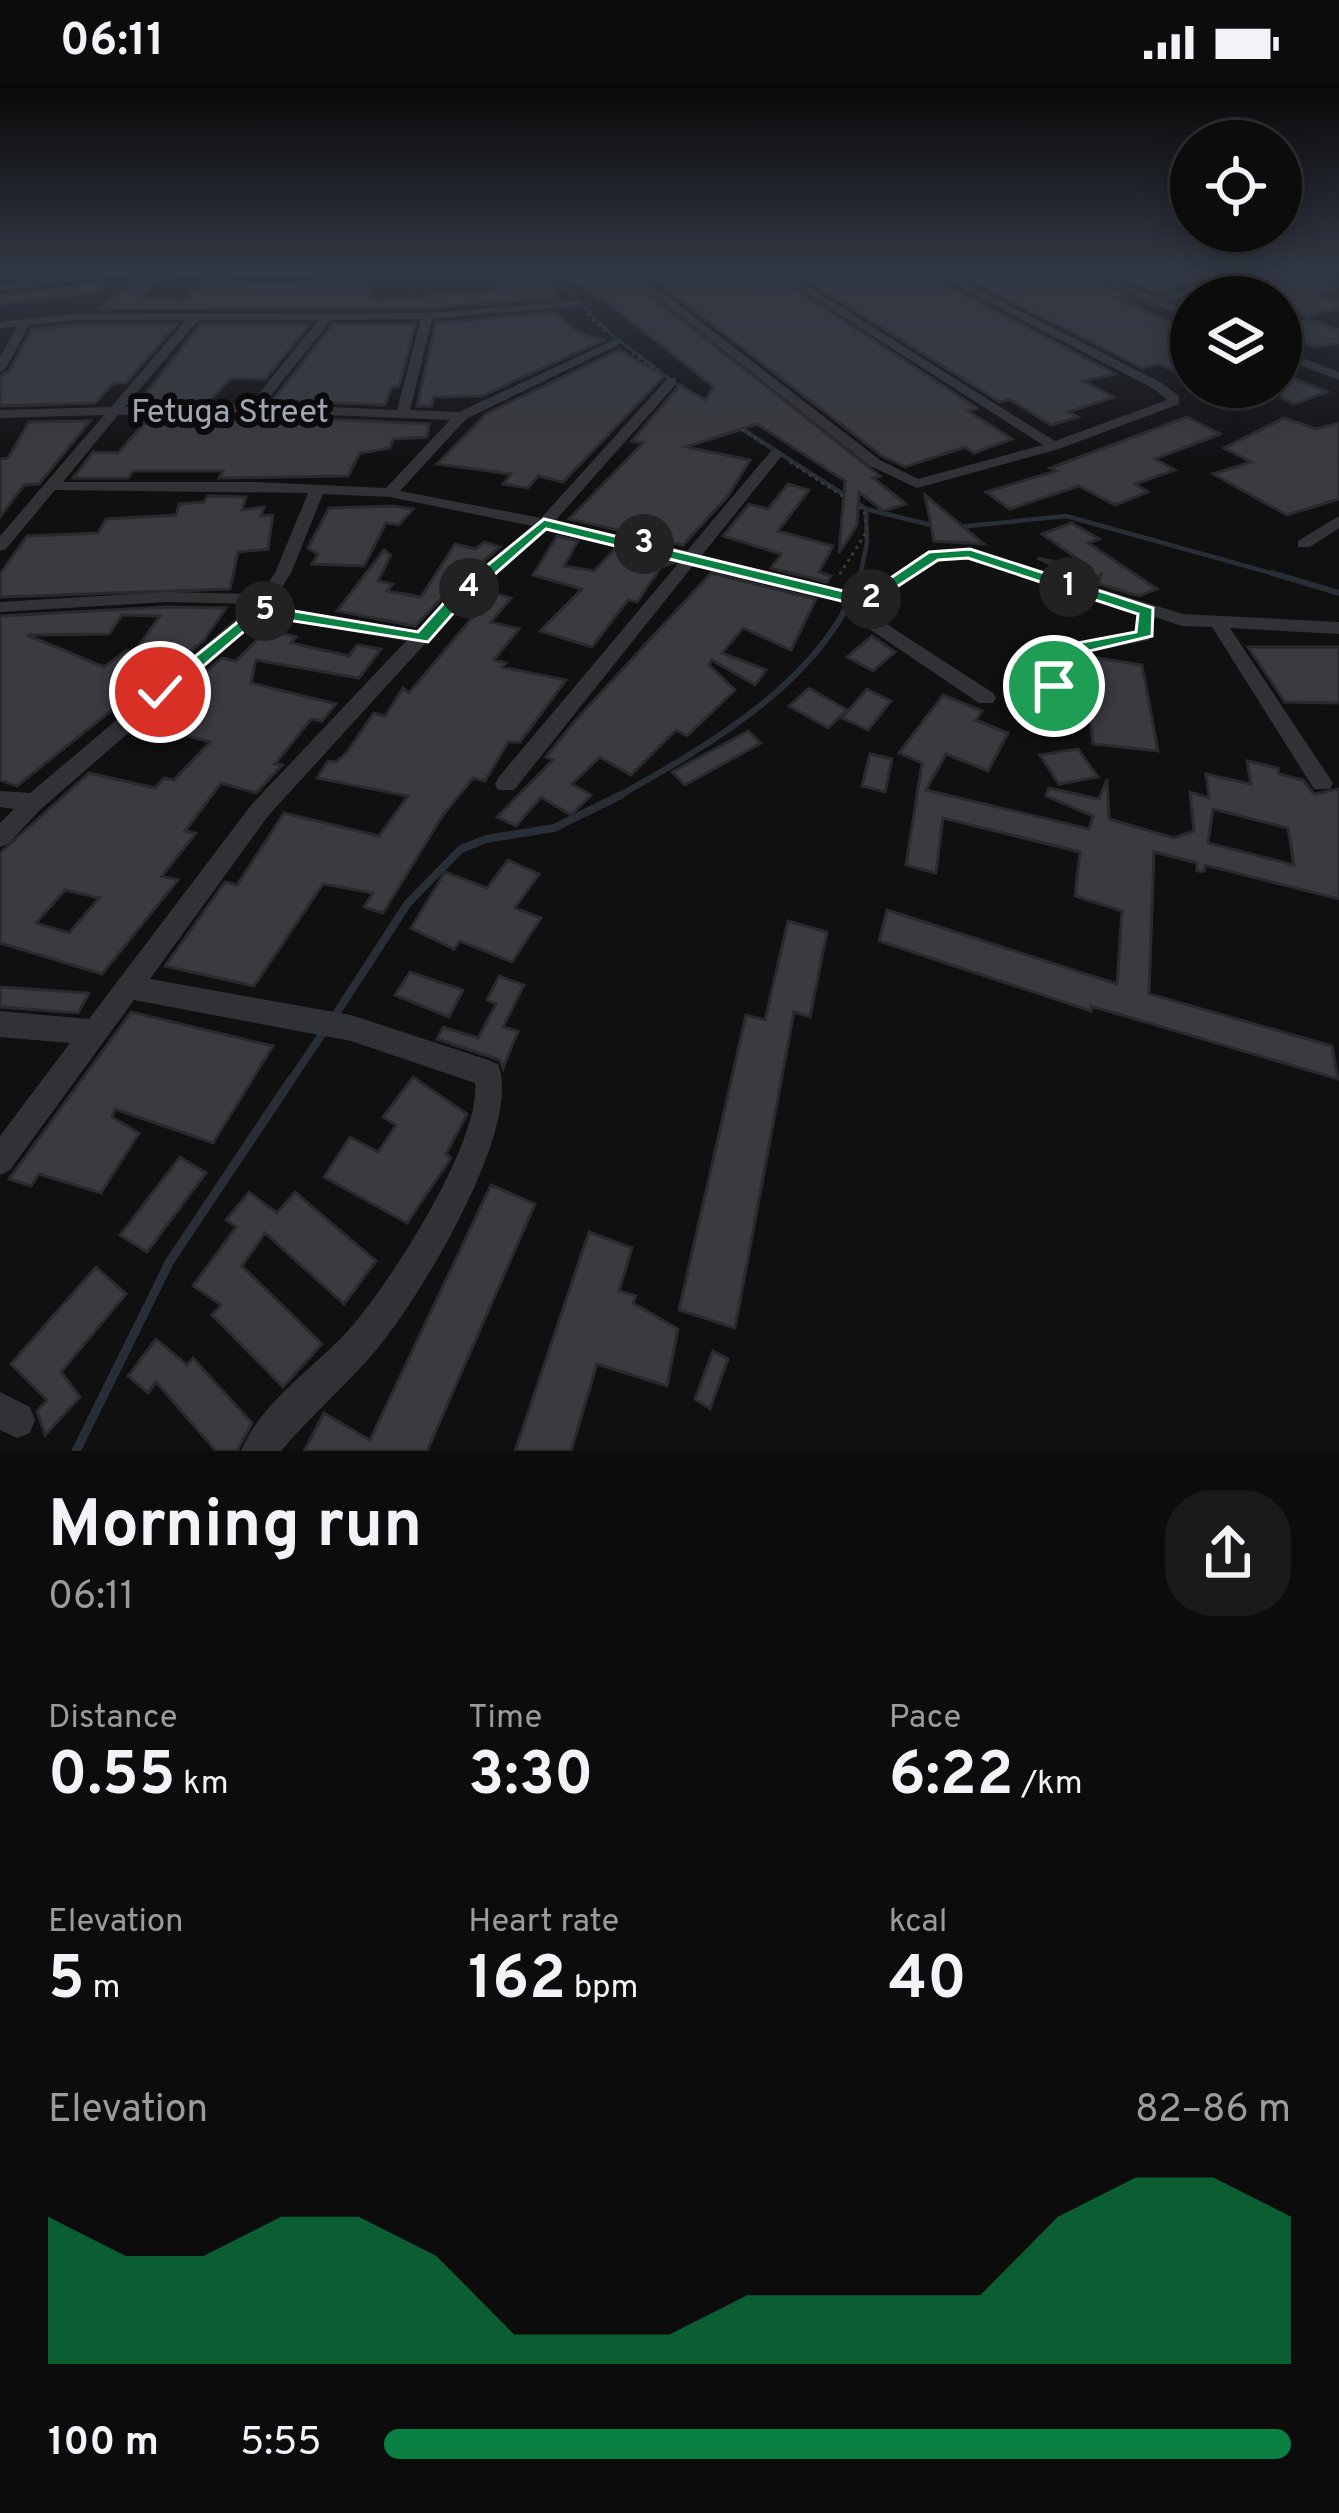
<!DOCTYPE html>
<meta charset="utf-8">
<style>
body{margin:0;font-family:Overpass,sans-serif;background:#1a1a1b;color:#f1f3f6;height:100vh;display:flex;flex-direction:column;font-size:45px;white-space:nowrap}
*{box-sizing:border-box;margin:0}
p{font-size:39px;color:#9a9b9d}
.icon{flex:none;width:66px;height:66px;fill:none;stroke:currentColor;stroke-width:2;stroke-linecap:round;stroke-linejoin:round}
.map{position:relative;height:1367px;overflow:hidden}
.drawer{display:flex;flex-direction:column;background:#0c0c0d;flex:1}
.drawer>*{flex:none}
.fabs{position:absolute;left:1170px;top:36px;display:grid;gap:24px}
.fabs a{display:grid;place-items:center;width:132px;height:132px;border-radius:50%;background:#0c0c0d;box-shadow:0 6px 30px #0003,0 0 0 3px #2c2c2e;font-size:60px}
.pin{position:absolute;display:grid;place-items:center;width:102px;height:102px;color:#fff;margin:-51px;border:6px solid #fff;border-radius:50%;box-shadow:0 3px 12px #0007}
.km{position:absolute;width:60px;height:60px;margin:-30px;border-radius:50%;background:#222;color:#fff;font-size:33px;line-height:60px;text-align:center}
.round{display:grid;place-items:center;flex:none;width:126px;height:126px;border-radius:48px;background:#1a1a1b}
.head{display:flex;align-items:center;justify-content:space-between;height:204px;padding:0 48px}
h1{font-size:66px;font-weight:700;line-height:90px}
.figures{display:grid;grid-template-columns:repeat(3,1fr);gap:18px;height:204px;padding:12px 48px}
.figures div{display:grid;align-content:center}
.figures b{font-size:60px;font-weight:700}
.figures small{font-size:33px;font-weight:400}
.figures p{font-size:33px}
.chart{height:336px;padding:24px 48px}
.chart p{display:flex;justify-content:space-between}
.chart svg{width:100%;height:216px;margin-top:12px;fill:#0b8043;opacity:.7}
ul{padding:0 48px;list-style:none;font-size:39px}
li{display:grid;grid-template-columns:192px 144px 1fr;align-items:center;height:90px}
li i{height:30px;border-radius:15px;background:#0b8043}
.status{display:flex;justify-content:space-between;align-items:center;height:84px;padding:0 60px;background:#0c0c0d;direction:ltr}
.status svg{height:33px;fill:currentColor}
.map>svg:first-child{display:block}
</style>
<div class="status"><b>06:11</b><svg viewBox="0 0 49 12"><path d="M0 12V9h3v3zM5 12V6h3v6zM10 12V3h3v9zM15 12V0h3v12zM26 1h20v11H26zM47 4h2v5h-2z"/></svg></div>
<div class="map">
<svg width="1339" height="1367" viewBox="0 0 1339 1367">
<rect width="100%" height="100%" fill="#101011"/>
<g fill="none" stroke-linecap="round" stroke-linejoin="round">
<path stroke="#272e35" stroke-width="3" d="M548 187 611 250 683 305"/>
<path stroke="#272e35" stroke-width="4.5" d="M739 343 866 425 939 443
M958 443 1066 432 1282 492
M860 492 867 459 866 425"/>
<path stroke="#272e35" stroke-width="6" d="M1272 489 1339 509
M615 714C706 663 828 595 861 489"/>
<path stroke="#272e35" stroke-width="8" d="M334 933 408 819 461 765 486 755 554 744 621 711
M289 999 323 949"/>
<path stroke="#272e35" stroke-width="9" d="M76 1367 170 1177 291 996"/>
</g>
<path fill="#3a3b3f" stroke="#2a2a2e" stroke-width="3" fill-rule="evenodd" d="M500 187H544L557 214 427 224 99 225 136 196 159 197 143 212 184 216 207 196 272 200 364 194 372 216 497 207Z
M556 187H619L880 392 873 394 906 420 883 427 859 408 857 441 839 469 845 397 757 340 686 363 750 376 728 412 683 461 569 435 643 359 632 357 680 301 705 316 714 303 609 220Z
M643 187H767L977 324 968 327 1012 355 974 369 965 363 905 383 882 372Z
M792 187H911L935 195 1115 290 1083 297 1114 313 1068 328 1078 333 1051 341 1009 315 1000 318Z
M1076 187 1128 213H1113L1191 247V296L1159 280 1142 284 956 189Z
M1129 187H1231L1157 209 1114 191Z
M1262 187H1288L1338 202 1319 211 1339 218V224L1307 233 1281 223V213H1197L1259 193Z
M102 198V208L0 220V211Z
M554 228 579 249 603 256 482 312 433 313 432 322H417L436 239Z
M1309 235 1339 246V259L1315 263 1281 249V243Z
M333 240H415L399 302 392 303 385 321 273 316Z
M79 241H176L126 299H114L95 319 0 322V292L10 286 32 245Z
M200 241H309L265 295 231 294 211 316 139 318Z
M619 266 664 292 563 398 538 392 528 404 503 400 511 390 437 380 486 330Z
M1281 289 1296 295 1327 308 1294 320 1281 314Z
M254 332 429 340 427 353 393 355 390 364 360 369 348 392 219 394 223 387H133L128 394H73L93 368 118 369 148 335Z
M1187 333 1220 350 1155 375 1175 386 1135 400 1148 408 1115 421 1079 402 1010 425 986 408 1056 387 1050 384Z
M1284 334 1316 345 1339 339V415L1287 431 1213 390 1251 378 1224 364Z
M90 337 39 400 24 401 0 433V375L8 374 29 338Z
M788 400 809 406 778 447 833 462 819 488 831 492 827 498 771 484 781 470 723 452 749 420 768 425Z
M925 411 984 460 934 457Z
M208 412 246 413 242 426 264 423 261 432 273 431 268 465 238 468 230 505 0 513V490L27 452 98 449 106 435 176 431 179 420 204 418Z
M394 422 413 425 399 441 386 439 364 482 312 480 318 470 308 464 329 424Z
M1072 439 1099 455 1088 459 1157 505 1139 512 1099 500 1101 491 1089 497 1037 474 1092 485 1042 450Z
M557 452 578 457 564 482 594 487 615 465 673 479 661 483 637 518 628 516 592 563 540 547 582 505 533 491Z
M484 458 500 463 481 479H468L454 501 415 542 337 527 384 466 391 471 378 497 393 500 387 507 421 513 455 460 476 465Z
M711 489 816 515 791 566 743 544 722 569 766 586 755 601 712 576 709 581 735 606 687 652 676 646 631 691 600 673 572 700 591 711 571 731 541 713 516 742 497 733 553 676 546 673 574 638Z
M493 509 511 514 491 538 519 545 494 576 506 579 502 583 566 596 520 658H508L485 697 473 694 443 731 383 829 364 823 373 809 323 800 254 902 165 882 225 798 237 801 284 729 379 752 408 712 317 694 328 677 336 678 346 669 374 629 385 632 403 604 409 609Z
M166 523 226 524 204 556 150 602 147 598 17 702 0 696V532ZM122 531 160 532 134 568 127 566 104 583 27 551 109 550Z
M267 546 296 553 291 559 349 572 357 561 381 565 359 594 256 576 251 599 336 620 322 637 311 635 275 680 282 681 256 709 221 699 185 747 196 749 162 792 178 796 102 890 0 859V769L89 689 155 704 164 694 174 696 210 658 145 641 222 574 236 577ZM65 806 99 814 69 849 36 839Z
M872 552 895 568 873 587 847 573Z
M1248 563H1339V619L1285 618Z
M1091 573 1142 581 1158 667 1093 660 1084 583Z
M809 604 847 626 828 644 789 622Z
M867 605 891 617 868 646 842 634Z
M943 611 982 627 976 636 1008 649 988 687 946 670 926 706 1089 745 1093 732 1046 712 1049 704 1099 715 1107 695 1109 735 1174 754 1194 747 1190 708 1209 714 1206 690 1251 700 1247 677 1278 684 1279 690 1303 696 1314 710 1339 705V815L1205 781 1204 787H1197V779L1154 768 1149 910 1332 962 1338 995 1091 922V927L879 857 887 826 1117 900 1122 827 1075 812 1080 768 943 734 936 789 906 781 922 679 899 669ZM1213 725 1288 744 1294 781 1208 759Z
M748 647 761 659 685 701 672 688Z
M1078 665 1098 693 1059 700 1040 671Z
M870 670 892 675 885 708 862 702Z
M508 776 539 790 515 824 541 834 512 878 460 857 454 865 411 844 445 788 487 804Z
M788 837 827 848 810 933 794 928 735 1244 679 1226 746 931 765 936Z
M410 888 463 906 449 933 395 911Z
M499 892 524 901 503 943 518 947 503 984 500 976 437 955 443 943 478 954 496 920 487 916Z
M0 903 89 909 78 929 0 923Z
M131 928 273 962 213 1059 115 1025 112 1033 139 1049 101 1109 39 1090 31 1102 9 1095Z
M413 993 467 1030 446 1070 451 1074 407 1139 324 1093 350 1053 378 1068 396 1041 383 1033Z
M180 1073 206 1089 147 1168 120 1151Z
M491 1101 535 1120 427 1367H304L324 1329 370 1356Z
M249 1108 277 1129 295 1108 376 1177 344 1220 265 1149 242 1182 322 1260 283 1303 212 1231 221 1221 193 1202 236 1143 226 1136Z
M589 1148 632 1164 619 1207 636 1212 633 1219 678 1245 667 1302 597 1280 571 1367H515Z
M96 1183 126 1210 61 1288 80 1313 45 1351 37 1327 47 1316 11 1280Z
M156 1255 187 1281 193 1274 252 1339 237 1367H216L156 1298 148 1309 128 1292Z
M713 1267 728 1275 710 1325 695 1315Z"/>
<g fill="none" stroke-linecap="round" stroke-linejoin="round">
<path stroke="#37393d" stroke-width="3" stroke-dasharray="3 4.5" stroke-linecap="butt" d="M542 187 563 206
M587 230 606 248
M632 269 658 288
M686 307 762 359
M790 378 864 426 867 447 838 493"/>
<path fill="#313236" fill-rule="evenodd" d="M118 187H152L0 207V201Z
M170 187H375L370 190H175Z
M623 187H635L880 376 918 395 1043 361 771 187H783L1055 357 1167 316 1154 305 929 187H942L1162 299 1179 312V320L1059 365 917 404 870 382Z
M1080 187H1094L1157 214 1248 187 1258 189 1166 218 1191 229V236Z
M580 217 576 222 432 235 410 326 459 328 614 256 624 258 466 335 400 407 541 434 668 294H676V300L555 437 687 467 771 367H781V373L702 471 863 512 928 468 970 465 1183 530 1339 538V550L1230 544 1333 699 1330 705H1314L1212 543 1182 542 1155 533 1149 556 1089 568 1061 607H1047L1044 602 1047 597 1077 559 1135 548 1138 528 969 475 938 476 875 520 882 537 993 609 996 614 993 619H979L868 544 859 521 695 479 514 706H498L495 700 498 694 681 476 548 445 463 518 268 732 150 895 351 931 488 976 498 980C524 1042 419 1215 377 1265 347 1301 311 1331 281 1367H241C260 1320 311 1286 345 1250 386 1206 481 1059 475 999L351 957 134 916 10 1086 0 1091V1052L70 959 0 953V927L89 935 252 720 406 557 263 532 42 724 8 760 0 763V739L14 725 0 723V707L30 709 254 520 166 518 0 528V518L166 508 261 510 275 489 308 409 55 406 6 465 0 467V452L104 331 0 334V326L111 323 186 236H74L29 241 6 284 0 288V273L17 242 0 244V238L74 230 427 229ZM421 235 397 326 264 320 331 236ZM198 236H319L250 320 125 323ZM254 328 450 336 386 404 255 398H63L118 331ZM323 410 390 413 532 442 451 510 416 547 270 522 291 489Z
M1281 266 1339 288V296L1281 274Z
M1339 432V444L1310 463H1298V457Z
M0 1308 30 1323 35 1336 30 1349 17 1354 0 1346Z"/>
</g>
<linearGradient id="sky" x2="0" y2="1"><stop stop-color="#090909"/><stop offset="0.49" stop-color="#313743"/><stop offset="1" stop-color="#313743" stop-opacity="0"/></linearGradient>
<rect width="1339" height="379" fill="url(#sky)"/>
<path fill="#0b8043" stroke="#fff" stroke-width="3" d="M544 435 864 512 929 468 970 465 1153 524 1152 552 1089 567 1054 608 1045 602 1077 559 1136 548 1138 530 968 474 938 476 866 523 546 445 463 518 428 558 262 532 167 613 151 608 259 521 418 548 451 511Z"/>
<g text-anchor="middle" stroke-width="12" stroke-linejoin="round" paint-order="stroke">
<g font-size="33" fill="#a1a6b3" stroke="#0b0b0c">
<text x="230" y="338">Fetuga Street</text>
</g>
</g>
</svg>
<div class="fabs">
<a><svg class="icon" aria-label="locate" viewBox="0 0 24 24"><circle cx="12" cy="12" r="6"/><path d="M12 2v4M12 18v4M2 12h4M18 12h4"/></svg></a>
<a><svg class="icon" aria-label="layers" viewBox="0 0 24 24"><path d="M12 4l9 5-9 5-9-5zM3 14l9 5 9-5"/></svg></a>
</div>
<div class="pin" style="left:1054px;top:602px;background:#1e9e55"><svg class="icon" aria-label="arrive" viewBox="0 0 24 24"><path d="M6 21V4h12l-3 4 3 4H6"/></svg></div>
<div class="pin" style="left:160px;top:608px;background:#d93025"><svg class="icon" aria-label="check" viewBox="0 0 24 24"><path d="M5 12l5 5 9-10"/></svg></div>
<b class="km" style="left:1069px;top:503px">1</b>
<b class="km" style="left:871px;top:515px">2</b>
<b class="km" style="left:644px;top:460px">3</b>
<b class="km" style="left:469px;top:504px">4</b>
<b class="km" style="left:265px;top:527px">5</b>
</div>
<section class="drawer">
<div class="head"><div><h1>Morning run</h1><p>06:11</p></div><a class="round"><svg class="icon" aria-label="share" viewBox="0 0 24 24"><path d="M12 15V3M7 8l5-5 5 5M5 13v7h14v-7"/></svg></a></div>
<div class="figures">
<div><p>Distance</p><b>0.55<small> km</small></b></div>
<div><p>Time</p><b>3:30</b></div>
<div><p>Pace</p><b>6:22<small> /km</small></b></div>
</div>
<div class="figures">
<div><p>Elevation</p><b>5<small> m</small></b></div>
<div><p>Heart rate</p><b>162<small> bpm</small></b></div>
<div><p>kcal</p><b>40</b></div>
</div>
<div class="chart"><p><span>Elevation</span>82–86 m</p>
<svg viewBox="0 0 160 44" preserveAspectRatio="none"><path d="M0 44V14L10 22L20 22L30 14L40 14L50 22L60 38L70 38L80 38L90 30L100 30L110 30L120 30L130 14L140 6L150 6L160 14V44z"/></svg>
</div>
<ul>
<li><b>100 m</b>5:55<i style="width:100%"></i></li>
</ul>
</section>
